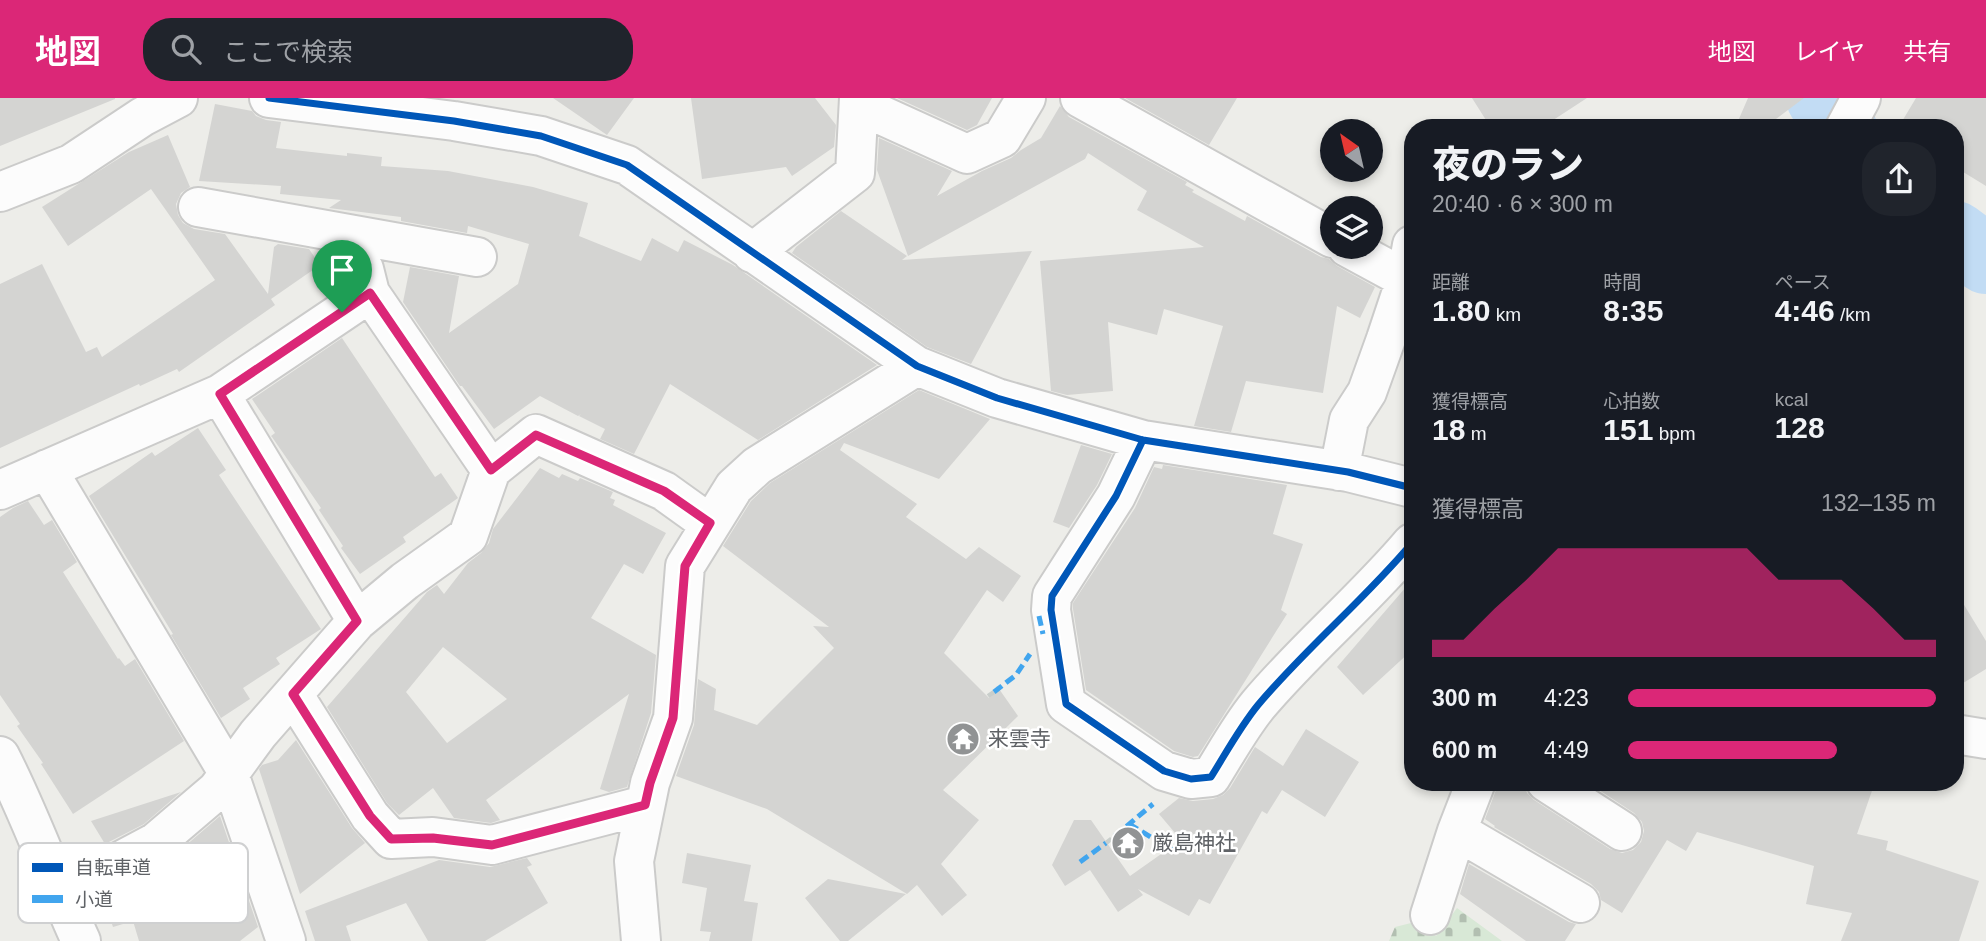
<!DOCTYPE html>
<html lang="ja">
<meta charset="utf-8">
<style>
body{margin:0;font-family:Arial,"Noto Sans JP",sans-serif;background:#20242c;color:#f1f3f6;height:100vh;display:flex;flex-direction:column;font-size:26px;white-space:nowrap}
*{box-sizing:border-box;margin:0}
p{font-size:23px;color:#9ea1a6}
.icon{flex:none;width:38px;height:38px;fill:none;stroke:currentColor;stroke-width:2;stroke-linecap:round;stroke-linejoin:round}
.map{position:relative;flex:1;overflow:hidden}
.sheet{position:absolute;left:1404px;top:21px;width:560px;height:672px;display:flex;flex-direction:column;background:#171b24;border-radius:28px;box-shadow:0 4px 10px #0003}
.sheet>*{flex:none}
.needle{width:46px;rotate:326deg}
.controls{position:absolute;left:1320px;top:21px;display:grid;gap:14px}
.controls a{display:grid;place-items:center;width:63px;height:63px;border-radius:50%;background:#171b24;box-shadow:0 4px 10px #0003;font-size:35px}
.pin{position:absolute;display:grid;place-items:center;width:60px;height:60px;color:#fff;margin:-72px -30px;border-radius:50% 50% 50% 0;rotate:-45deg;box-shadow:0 0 7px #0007}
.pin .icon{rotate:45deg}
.round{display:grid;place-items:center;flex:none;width:74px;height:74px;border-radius:28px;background:#20242c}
.head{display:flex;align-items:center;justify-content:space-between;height:119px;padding:0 28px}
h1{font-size:38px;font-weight:800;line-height:52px}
.figures{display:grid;grid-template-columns:repeat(3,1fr);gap:10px;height:119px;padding:7px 28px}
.figures div{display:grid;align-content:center}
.figures b{font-size:30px;font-weight:800}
.figures small{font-size:19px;font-weight:400}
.figures p{font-size:19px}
.chart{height:196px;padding:14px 28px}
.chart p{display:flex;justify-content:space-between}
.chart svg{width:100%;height:126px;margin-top:7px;fill:#db2777;opacity:.7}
ul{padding:0 28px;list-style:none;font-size:23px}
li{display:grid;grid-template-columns:112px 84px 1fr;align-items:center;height:52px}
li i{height:18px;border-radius:9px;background:#db2777}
header{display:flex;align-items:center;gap:42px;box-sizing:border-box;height:98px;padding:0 35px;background:#db2777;color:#fff}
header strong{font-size:33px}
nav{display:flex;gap:38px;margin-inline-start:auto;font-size:24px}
.search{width:490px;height:63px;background:#20242c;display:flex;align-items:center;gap:18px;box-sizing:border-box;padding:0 24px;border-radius:28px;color:#9ea1a6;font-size:26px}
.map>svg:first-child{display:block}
</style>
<header>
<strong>地図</strong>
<div class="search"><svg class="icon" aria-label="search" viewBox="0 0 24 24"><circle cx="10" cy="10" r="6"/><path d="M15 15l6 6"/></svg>ここで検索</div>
<nav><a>地図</a><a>レイヤ</a><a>共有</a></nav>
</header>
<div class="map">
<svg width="1986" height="843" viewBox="0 0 1986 843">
<defs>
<pattern id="cemetery-stones" width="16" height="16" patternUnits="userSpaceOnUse" patternTransform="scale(1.75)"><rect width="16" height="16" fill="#d8e8d6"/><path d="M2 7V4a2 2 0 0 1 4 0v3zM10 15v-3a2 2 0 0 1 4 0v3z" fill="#b2bfb1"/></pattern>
</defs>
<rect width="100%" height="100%" fill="#edede9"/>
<path fill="url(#cemetery-stones)" d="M1457 810 1502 843H1389L1395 829 1415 824 1436 838Z"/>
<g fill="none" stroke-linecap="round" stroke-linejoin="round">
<path stroke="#c2dcf4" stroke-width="70" d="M1821 0 1842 30
M1955 138 1986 161"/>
</g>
<path fill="#d4d4d2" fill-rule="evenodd" d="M0 0H115V1L0 48Z
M553 0H634L607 37Z
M691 0H815L836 27 834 49 792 78 786 69 702 81Z
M897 0H992L977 27 967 32Z
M1125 0H1237L1209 47Z
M1472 0H1587L1541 30H1491Z
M1748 0H1804L1764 30H1735Z
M1916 0H1986V88L1955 69V30H1898Z
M215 6 252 13 256 18 266 22 281 24 276 50 347 58V55L382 59 381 68 448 73 533 89 588 105 579 138 641 163 652 140 678 154 684 142 733 167 877 267 758 342 670 286 634 356 600 341 605 331 579 318 581 316 578 318 540 298 494 331 462 288H460L403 204 410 169 459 178 449 235 518 186 529 146 468 128 467 135 401 123V119L329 110 341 102 280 96 281 88 199 83Z
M1060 8 1069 19 1187 84 1185 87 1194 92 1192 94 1245 123 1247 118 1321 159 1329 161 1337 168 1375 189 1360 220 1337 208 1323 295 1246 283 1231 334 1194 328 1223 228 1164 211 1157 237 1108 224 1113 293 1067 297 1051 293 1040 163 1204 149 1137 112 1147 93 1088 55 1085 61 908 158 877 72 879 40 952 73 937 98 982 73 1011 60 1021 52 1041 40Z
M168 37 190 89 181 95 176 106 178 117 183 125 194 131 225 136 268 196 274 149 278 146 309 151 320 167 271 201 275 207 179 274 177 271 140 288 139 286 0 350V186L42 166 86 254 97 249 102 259 215 182 151 91 68 148 42 109 129 54Z
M841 113 907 158 902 162 1032 153 971 266 927 249 792 155 796 149Z
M342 240 435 379 441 375 458 400 403 439 406 444 360 476 341 450 343 448 319 412 321 410 272 339 271 338 275 335 252 301Z
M919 292 990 321 939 381 844 345 840 352 917 406 906 419 966 461 979 449 1021 478 1003 504 987 492 944 555 989 600 997 588 1018 618 943 692 979 722 941 766 967 797 942 818 917 787 907 796 767 711 676 678 694 627 698 581 716 591 714 612 757 627 834 550 813 528 829 529 723 448 751 403 770 385Z
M198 330 226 372 219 377 321 531 276 560 280 566 243 590 250 601 221 620 171 537 173 536 89 398 152 354 155 358Z
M1081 347 1112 356 1097 387 1069 430 1053 424Z
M1163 367 1287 387 1273 436 1303 446 1281 512 1287 516 1198 658 1193 659 1174 653 1086 592 1073 511V505L1135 410 1154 369 1162 371Z
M540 370 559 380 562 376 578 383 580 380 613 394 610 400 615 402 613 407 666 435 643 476 624 466 591 520 656 557 651 615 627 689 609 694 600 691 629 596 486 702 500 722 491 725 454 720 433 690 399 717 387 705 327 609 427 494 437 487 444 496 468 465 481 455 489 445 493 431ZM443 549 507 601 447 645 406 594Z
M28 403 44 427 52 422 77 464 63 474 118 561 119 560 125 568 135 561 184 643 73 716 41 666 43 665 17 628 20 626 0 597V419L13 410Z
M1412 482V552L1363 597 1337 569Z
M1955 492 1986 543V571L1955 590Z
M1306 631 1359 664 1325 719 1282 692 1267 716 1262 713 1210 806 1199 801 1189 818 1138 791 1143 797 1118 814 1090 772 1065 788 1052 767 1074 722H1091L1130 778 1181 742 1159 716 1179 700 1193 703 1213 701 1223 697 1230 690 1255 649 1283 668Z
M296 642 352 730 365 745 300 796 259 671 262 667 278 662Z
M1497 684H1524L1527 695 1534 702 1610 751 1622 755 1633 752 1641 744 1644 733 1642 724 1634 715 1587 684H1875L1857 736 1888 743 1886 752 1979 783 1959 843H1841L1852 815 1806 806 1814 768 1697 734 1686 753 1667 742 1622 815 1601 802 1599 794 1591 786 1494 729 1495 728 1485 721 1496 692Z
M181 694 144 726 105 746 91 723Z
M220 718 258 829 240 843H139L133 823 113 829 103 799 119 795 117 789 170 761Z
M687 755 751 767 744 803 758 805 752 843H709L711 834 700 833 707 790 682 785Z
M527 760 532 767 527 769 548 805 485 843H428L406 805 346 828 351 843H315L305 813 439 762 490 769Z
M1469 766 1569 824 1576 826 1565 843H1526L1460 796Z
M828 781 906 796 848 843H840L805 800Z"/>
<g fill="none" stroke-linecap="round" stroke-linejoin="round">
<defs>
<path id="minor" d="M269 0 454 23 541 38 627 67 917 268 997 300 1143 342 1348 374 1412 390
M1080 0 1332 140
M859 7 967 56 1002 40 1026 0
M1845 30 1861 0
M0 94 71 66 142 19 178 0
M198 109 477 159
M1347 149 1406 181
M752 155 855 75 859 0
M364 171 370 195 491 372
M220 296 357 523
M1143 342 1116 398 1052 498 1051 512 1066 606 1164 673 1191 681 1211 679C1226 655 1240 629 1258 607 1306 550 1364 502 1412 445
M47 371 229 676 286 843
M1339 373 1349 322 1367 294 1386 241 1406 181 1412 147
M0 392 220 296 370 195
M293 596 370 718 391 741 433 739 492 747 645 707
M1955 636 1986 641
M0 658C31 718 53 782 81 843
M1546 684 1622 733
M1457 733 1580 805
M60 795 156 744 217 692 258 636 357 523 405 483 468 438 491 372 536 336 664 393 710 426
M1430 817 1457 733 1476 684
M641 843 634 763 650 685 673 620 685 468 734 389 757 368 917 268"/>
</defs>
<use href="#minor" stroke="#cbcbca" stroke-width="42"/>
<path stroke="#c9cecb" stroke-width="4.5" stroke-dasharray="7 3.5" stroke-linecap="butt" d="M988 598 994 594
M1106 745 1115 738"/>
<use href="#minor" stroke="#fcfcfc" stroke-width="38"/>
<path stroke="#41a5ee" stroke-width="5" stroke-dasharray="10 5" stroke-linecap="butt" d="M1039 518 1043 536
M994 594 1016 577 1030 556
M1129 726 1174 753
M1115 738 1153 706
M1080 764 1106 745"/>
<defs>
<path id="cycleway" d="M269 0 454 23 541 38 627 67 917 268 997 300 1143 342 1348 374 1412 390
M1143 342 1116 398 1052 498 1051 512 1066 606 1164 673 1191 681 1211 679C1226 655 1240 629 1258 607 1306 550 1364 502 1412 445"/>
</defs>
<use href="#cycleway" stroke="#fff" stroke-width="11"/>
<use href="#cycleway" stroke="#0057b8" stroke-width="7"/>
</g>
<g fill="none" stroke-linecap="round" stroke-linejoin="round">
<defs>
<path id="route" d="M370 195 491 372 536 337 664 393 710 425 685 468 673 620 650 685 645 707 492 747 433 740 391 741 370 718 293 596 357 523 220 296Z"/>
</defs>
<use href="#route" stroke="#fff" stroke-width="14"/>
<use href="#route" stroke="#db2777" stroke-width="9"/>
</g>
<defs>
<symbol id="temple-disc" viewBox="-11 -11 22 22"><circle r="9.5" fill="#919394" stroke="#fff"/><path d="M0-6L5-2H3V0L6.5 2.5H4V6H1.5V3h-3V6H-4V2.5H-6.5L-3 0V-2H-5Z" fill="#fff"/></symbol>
</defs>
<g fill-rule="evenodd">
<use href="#temple-disc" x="944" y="622" width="38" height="38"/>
<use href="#temple-disc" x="1109" y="726" width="38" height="38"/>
</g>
<g text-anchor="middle" stroke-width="5" stroke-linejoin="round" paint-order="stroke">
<g font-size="21" fill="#5f6266" stroke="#fff" text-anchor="start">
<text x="988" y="648">来雲寺</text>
<text x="1152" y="752">厳島神社</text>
</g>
</g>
<rect x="18" y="745" width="230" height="80" rx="10" fill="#fff" stroke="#cfd0d1" stroke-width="2"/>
<rect x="32" y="765" width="31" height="9" fill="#0057b8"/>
<rect x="32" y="797" width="31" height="8" fill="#41a5ee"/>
<g font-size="19" fill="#5f6266">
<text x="75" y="776">自転車道</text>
<text x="75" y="808">小道</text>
</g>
</svg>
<div class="controls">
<a><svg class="needle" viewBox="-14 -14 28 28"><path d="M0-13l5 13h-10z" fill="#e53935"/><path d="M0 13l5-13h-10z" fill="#9ea1a6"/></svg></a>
<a><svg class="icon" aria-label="layers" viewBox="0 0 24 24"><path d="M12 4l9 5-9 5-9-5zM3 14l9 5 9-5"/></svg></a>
</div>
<div class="pin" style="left:342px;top:214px;background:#1e9e55"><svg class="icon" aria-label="arrive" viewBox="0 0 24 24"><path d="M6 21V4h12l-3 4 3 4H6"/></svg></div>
<section class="sheet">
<div class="head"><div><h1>夜のラン</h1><p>20:40 · 6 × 300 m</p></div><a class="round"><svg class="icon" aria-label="share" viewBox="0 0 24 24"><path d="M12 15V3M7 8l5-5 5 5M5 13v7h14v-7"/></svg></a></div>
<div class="figures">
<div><p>距離</p><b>1.80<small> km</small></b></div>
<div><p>時間</p><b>8:35</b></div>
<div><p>ペース</p><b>4:46<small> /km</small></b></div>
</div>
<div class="figures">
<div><p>獲得標高</p><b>18<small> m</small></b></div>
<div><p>心拍数</p><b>151<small> bpm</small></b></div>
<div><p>kcal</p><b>128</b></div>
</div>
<div class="chart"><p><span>獲得標高</span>132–135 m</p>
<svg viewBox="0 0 160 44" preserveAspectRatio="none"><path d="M0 44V38L10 38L20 27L30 17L40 6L50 6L60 6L70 6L80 6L90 6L100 6L110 17L120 17L130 17L140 27L150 38L160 38V44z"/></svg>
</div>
<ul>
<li><b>300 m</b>4:23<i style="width:100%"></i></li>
<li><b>600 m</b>4:49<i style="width:68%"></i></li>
</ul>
</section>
</div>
